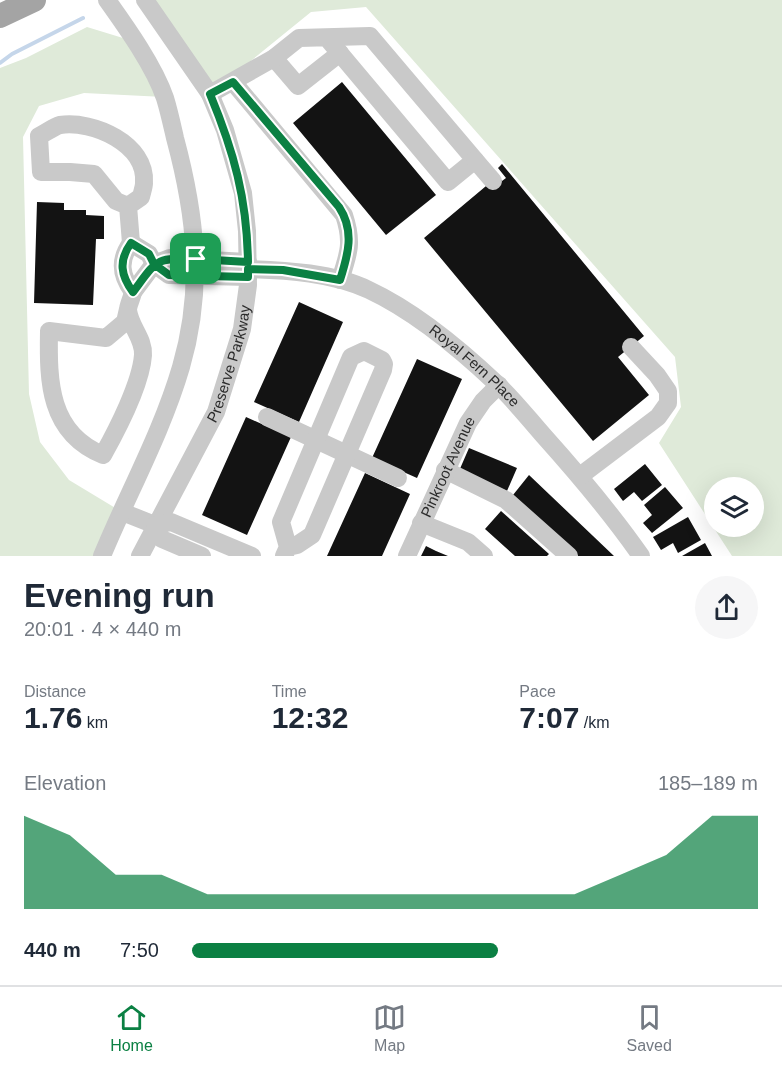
<!DOCTYPE html>
<meta charset="utf-8">
<style>
body{margin:0;font-family:Helvetica,sans-serif;background:#f6f6f7;color:#1f2937;height:100vh;display:flex;flex-direction:column;font-size:22px;white-space:nowrap}
*{box-sizing:border-box;margin:0}
p{font-size:20px;color:#747a83}
.icon{flex:none;width:33px;height:33px;fill:none;stroke:currentColor;stroke-width:2;stroke-linecap:round;stroke-linejoin:round}
.map{position:relative;height:556px;overflow:hidden}
.details{display:flex;flex-direction:column;background:#fff;flex:1}
.details>*{flex:none}
.fabs{position:absolute;left:704px;top:477px;display:grid;gap:12px}
.fabs a{display:grid;place-items:center;width:60px;height:60px;border-radius:50%;background:#fff;box-shadow:0 6px 24px #0002;font-size:30px}
.pin{position:absolute;display:grid;place-items:center;width:51px;height:51px;color:#fff;margin:-26px;border-radius:12px;box-shadow:0 3px 9px #0006}
.round{display:grid;place-items:center;flex:none;width:63px;height:63px;border-radius:32px;background:#f6f6f7}
.head{display:flex;align-items:center;justify-content:space-between;height:102px;padding:0 24px}
h1{font-size:33px;font-weight:600;line-height:45px}
.figures{display:grid;grid-template-columns:repeat(3,1fr);gap:9px;height:102px;padding:6px 24px}
.figures div{display:grid;align-content:center}
.figures b{font-size:30px;font-weight:600}
.figures small{font-size:16px;font-weight:400}
.figures p{font-size:16px}
.chart{height:168px;padding:12px 24px}
.chart p{display:flex;justify-content:space-between}
.chart svg{width:100%;height:108px;margin-top:6px;fill:#0b8043;opacity:.7}
ul{padding:0 24px;list-style:none;font-size:20px}
li{display:grid;grid-template-columns:96px 72px 1fr;align-items:center;height:45px}
li i{height:15px;border-radius:8px;background:#0b8043}
.dock{display:flex;justify-content:space-around;align-items:center;height:84px;border-top:2px solid #e0e1e3;background:#fff;font-size:16px;color:#747a83}
.dock a{display:grid;justify-items:center;gap:3px}
.dock .current{color:#0b8043}
.map>svg:first-child{display:block}
</style>
<div class="map">
<svg width="782" height="556" viewBox="0 0 782 556">
<rect width="100%" height="100%" fill="#fff"/>
<path fill="#dfead9" fill-rule="evenodd" d="M145 0H782V556H732L659 443 681 407 675 357 366 7 311 12 210 94ZM714 488H753V526H714Z
M87 27 136 42 164 97 84 93 39 106 23 137 29 394 40 442 69 480 122 512 102 556H0V68L26 58Z"/>
<g fill="none" stroke-linecap="round" stroke-linejoin="round">
<path stroke="#c5d6ea" stroke-width="4" d="M0 63 12 54 83 18"/>
</g>
<path fill="#131313" d="M342 82 436 195 386 235 293 123Z
M502 164 644 336 618 357 649 395 593 441 424 238 498 176 502 181 506 178 498 168Z
M37 202 64 203V210H86V215L104 216V239H96L93 305 34 303Z
M299 302 343 322 299 422 254 402Z
M417 359 462 379 417 478 372 458Z
M246 417 291 437 247 535 202 515Z
M469 448 517 468 507 491 459 471Z
M645 464 662 485 642 501 634 492 623 501 614 489Z
M365 473 410 494 382 556H327Z
M529 475 614 556H578L513 495Z
M665 487 683 508 652 533 643 523 652 515 644 505Z
M501 511 549 554 547 556H515L485 529Z
M688 517 701 540 678 553 673 543 661 550 653 537Z
M705 543 712 556H682Z
M426 546 436 551 448 556H421Z"/>
<g fill="none" stroke-linecap="round" stroke-linejoin="round">
<g stroke="#c9c9c9" stroke-width="18">
<path d="M274 58 298 86 340 53"/>
<path d="M233 82 344 215C353 242 349 253 340 280"/>
<path d="M210 94 274 58 299 38 370 36 475 160 448 182 327 38"/>
<path d="M475 160 493 181"/>
<path d="M128 206 116 201 94 174 70 172H41L39 136C46 133 53 127 60 125 93 120 147 144 144 183 144 187 142 192 141 197L128 206 131 243"/>
<path d="M248 262 170 258 154 264 133 292C121 276 118 261 131 243L149 254 154 264 169 275 248 277"/>
<path id="s1" d="M248 269C286 270 334 273 369 290 414 311 461 350 497 384 514 400 528 418 543 435 578 474 611 513 641 556"/>
<path d="M128 309 125 322 106 338 49 331C48 382 49 433 103 455 117 430 141 383 143 355 144 338 130 327 128 310 128 305 132 298 133 292"/>
<path d="M267 417 398 478"/>
<path d="M445 470 506 500 569 556"/>
<path d="M580 476 658 417 668 403V391L657 375 631 347"/>
<path d="M122 512 155 525"/>
<path d="M421 523 468 542 484 556"/>
<path d="M102 556C128 493 162 432 181 367 204 288 196 216 175 138 172 125 169 111 165 98 154 66 127 28 107 0"/>
<path id="s2" d="M140 556 216 412 242 329 248 285 247 231 243 193 225 130 210 94 145 0"/>
<path d="M202 556 162 539 155 525 171 522 252 556"/>
<path d="M284 556 288 547 281 522 351 357 364 351 382 360 384 364 383 370 312 535 297 545 288 547"/>
<path id="s3" d="M407 556 468 423 483 401 499 385"/>
</g>
<path stroke="#a4a4a4" stroke-width="24" d="M0 16 34 0"/>
</g>
<g fill="none" stroke-linecap="round" stroke-linejoin="round">
<defs>
<path id="route" d="M196 259C155 257 157 260 133 292 121 276 118 261 131 243L149 254 154 264 169 275 248 277V269L283 270 340 280C348 255 355 231 339 207L233 82 210 94C234 152 247 199 248 262L196 259"/>
</defs>
<use href="#route" stroke="#fff" stroke-width="12"/>
<use href="#route" stroke="#0b8043" stroke-width="8"/>
</g>
<g text-anchor="middle" stroke-width="6" stroke-linejoin="round" paint-order="stroke">
<g font-size="15" fill="#2c2c2c" stroke="#fff">
<text dy="5" stroke="none"><textPath href="#s2" startOffset="213">Preserve Parkway</textPath></text>
<text dy="5" stroke="none"><textPath href="#s1" startOffset="254">Royal Fern Place</textPath></text>
<text dy="5" stroke="none"><textPath href="#s3" startOffset="98">Pinkroot Avenue</textPath></text>
</g>
</g>
</svg>
<div class="fabs">
<a><svg class="icon" aria-label="layers" viewBox="0 0 24 24"><path d="M12 4l9 5-9 5-9-5zM3 14l9 5 9-5"/></svg></a>
</div>
<div class="pin" style="left:196px;top:259px;background:#1e9e55"><svg class="icon" aria-label="arrive" viewBox="0 0 24 24"><path d="M6 21V4h12l-3 4 3 4H6"/></svg></div>
</div>
<section class="details">
<div class="head"><div><h1>Evening run</h1><p>20:01 · 4 × 440 m</p></div><a class="round"><svg class="icon" aria-label="share" viewBox="0 0 24 24"><path d="M12 15V3M7 8l5-5 5 5M5 13v7h14v-7"/></svg></a></div>
<div class="figures">
<div><p>Distance</p><b>1.76<small> km</small></b></div>
<div><p>Time</p><b>12:32</b></div>
<div><p>Pace</p><b>7:07<small> /km</small></b></div>
</div>
<div class="chart"><p><span>Elevation</span>185–189 m</p>
<svg viewBox="0 0 160 44" preserveAspectRatio="none"><path d="M0 44V6L10 14L20 30L30 30L40 38L50 38L60 38L70 38L80 38L90 38L100 38L110 38L120 38L130 30L140 22L150 6L160 6V44z"/></svg>
</div>
<ul>
<li><b>440 m</b>7:50<i style="width:54%"></i></li>
</ul>
</section>
<nav class="dock">
<a class="current"><svg class="icon" aria-label="home" viewBox="0 0 24 24"><path d="M3 11l9-7 9 7M6 9v11h12V9"/></svg>Home</a>
<a><svg class="icon" aria-label="map" viewBox="0 0 24 24"><path d="M3 6l6-2 6 2 6-2v14l-6 2-6-2-6 2zM9 4v14M15 6v14"/></svg>Map</a>
<a><svg class="icon" aria-label="saved" viewBox="0 0 24 24"><path d="M7 4h10v16l-5-4-5 4z"/></svg>Saved</a>
</nav>
